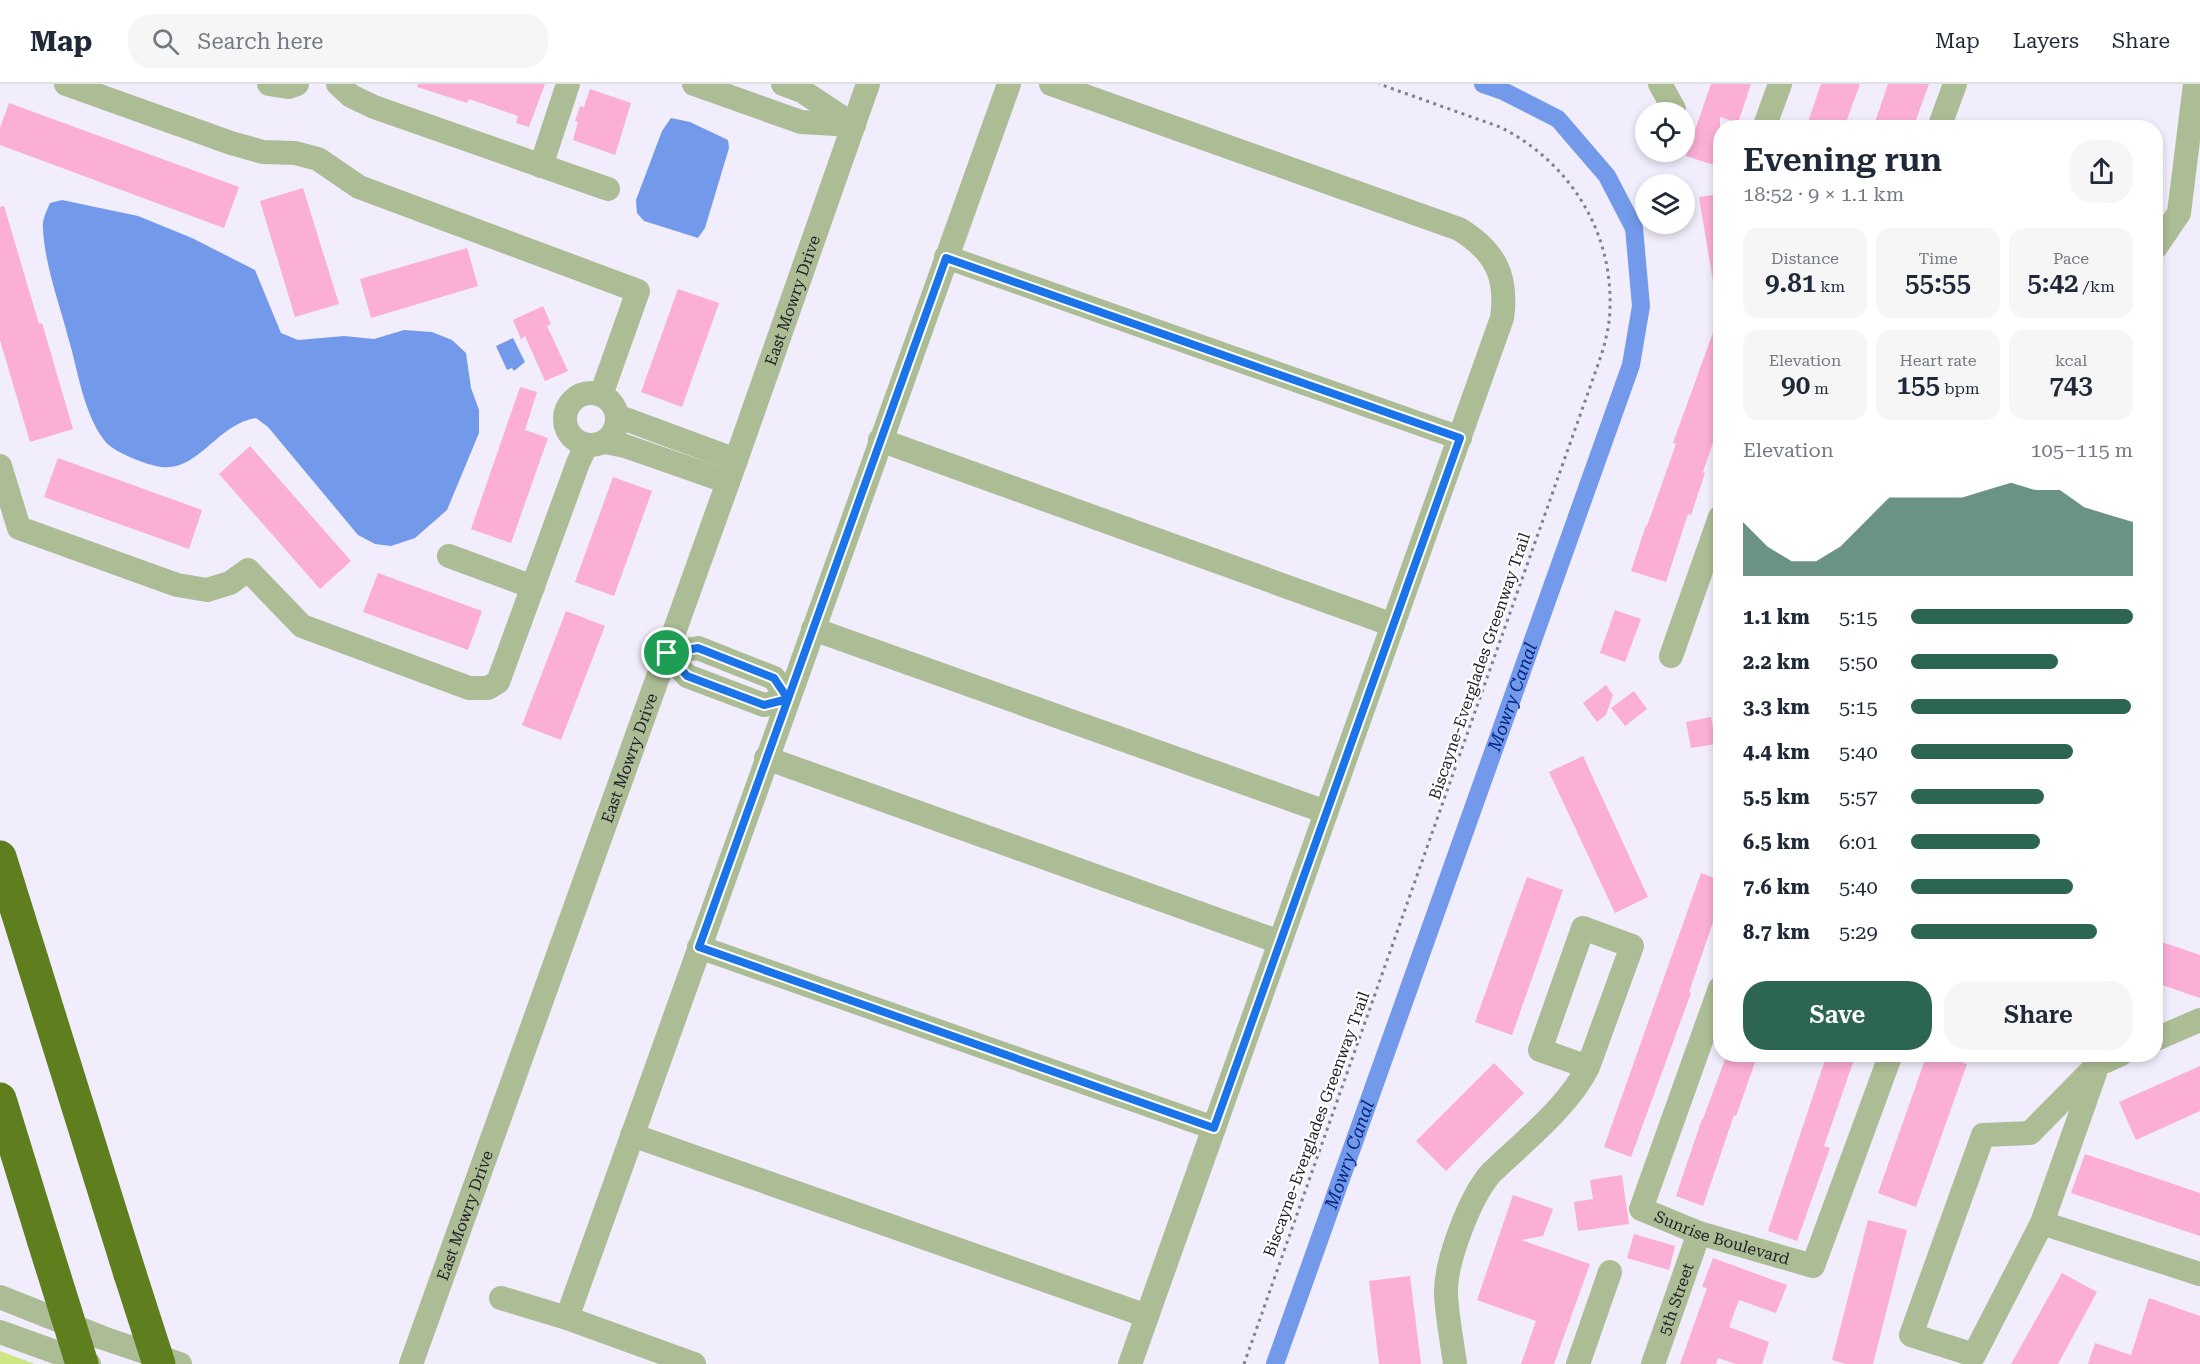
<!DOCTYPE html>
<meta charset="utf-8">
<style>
body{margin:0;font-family:"Roboto Serif",serif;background:#f6f6f7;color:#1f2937;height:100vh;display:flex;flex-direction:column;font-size:22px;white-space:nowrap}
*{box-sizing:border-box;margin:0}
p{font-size:20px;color:#747a83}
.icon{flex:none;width:33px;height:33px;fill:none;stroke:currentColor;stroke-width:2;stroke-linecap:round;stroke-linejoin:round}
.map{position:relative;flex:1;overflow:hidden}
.sheet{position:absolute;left:1713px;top:36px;width:450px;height:942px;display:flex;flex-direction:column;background:#fff;border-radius:24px;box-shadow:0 3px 9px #0003}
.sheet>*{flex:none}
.buttons{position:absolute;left:1635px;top:18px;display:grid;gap:12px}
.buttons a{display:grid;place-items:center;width:60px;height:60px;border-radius:50%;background:#fff;box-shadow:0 3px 9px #0003;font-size:30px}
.pin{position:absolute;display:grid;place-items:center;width:51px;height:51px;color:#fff;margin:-26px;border:3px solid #fff;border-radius:50%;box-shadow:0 2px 6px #0007}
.round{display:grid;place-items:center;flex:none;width:63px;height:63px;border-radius:24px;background:#f6f6f7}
.overview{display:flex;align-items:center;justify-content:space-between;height:102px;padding:0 30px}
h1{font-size:33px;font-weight:600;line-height:45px}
.figures{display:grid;grid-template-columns:repeat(3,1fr);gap:9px;height:102px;padding:6px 30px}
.figures div{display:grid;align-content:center;border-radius:15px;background:#f6f6f7;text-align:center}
.figures b{font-size:26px;font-weight:600}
.figures small{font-size:16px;font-weight:400}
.figures p{font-size:16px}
.chart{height:168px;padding:12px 30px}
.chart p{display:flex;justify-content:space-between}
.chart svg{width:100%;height:108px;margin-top:6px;fill:#2c6650;opacity:.7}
.cta{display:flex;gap:12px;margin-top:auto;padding:12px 30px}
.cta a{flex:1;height:69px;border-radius:24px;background:#2c6650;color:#fff;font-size:24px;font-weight:600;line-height:69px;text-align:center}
.cta a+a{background:#f6f6f7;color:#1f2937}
ul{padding:0 30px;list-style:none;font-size:20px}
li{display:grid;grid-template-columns:96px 72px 1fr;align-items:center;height:45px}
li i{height:15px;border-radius:8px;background:#2c6650}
header{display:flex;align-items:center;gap:36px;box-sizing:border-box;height:84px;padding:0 30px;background:#fff;border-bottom:2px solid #e0e1e3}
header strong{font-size:28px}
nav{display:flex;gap:33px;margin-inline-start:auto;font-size:21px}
.search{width:420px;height:54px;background:#f6f6f7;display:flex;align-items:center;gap:15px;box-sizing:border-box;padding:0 21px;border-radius:24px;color:#747a83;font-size:22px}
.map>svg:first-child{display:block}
</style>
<header>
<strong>Map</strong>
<div class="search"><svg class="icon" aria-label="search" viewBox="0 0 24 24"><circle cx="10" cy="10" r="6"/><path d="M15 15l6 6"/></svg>Search here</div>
<nav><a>Map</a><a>Layers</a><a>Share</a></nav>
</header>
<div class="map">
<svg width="2200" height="1280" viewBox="0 0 2200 1280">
<rect width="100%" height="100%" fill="#f1edfc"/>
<path fill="#cee584" d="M0 1267 35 1280H0Z"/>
<path fill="#739aea" d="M671 34 690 38 728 56 729 64 705 144 698 154 644 137 637 129 636 116 662 47Z
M62 116 138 132 192 154 255 186 281 249 298 256 344 252 374 255 404 246 432 248 452 256 466 269 471 304 479 326V349L447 426 415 454 391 462 375 460 358 451 268 343 256 334C217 340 198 388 161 383 147 381 112 368 104 356 83 328 78 286 68 253 59 218 45 182 43 145 42 136 46 128 50 119Z
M513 254 525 278 514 287 512 284 507 286 496 262Z"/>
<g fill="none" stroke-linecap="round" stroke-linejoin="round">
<path stroke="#739aea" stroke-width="18" id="s1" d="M1275 1280 1631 281 1641 222 1634 144 1607 92 1558 35 1503 7 1483 0"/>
</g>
<path fill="#fbaed6" d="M418 0H545L529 43 516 39 518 32 469 15 467 19 417 3Z
M1711 0H1751L1738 39 1720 33V83L1686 72Z
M1821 0H1860L1844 44H1806Z
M1888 0H1929L1913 44H1873Z
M590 5 631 19 615 71 573 56 578 38 575 37 580 22 584 23Z
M9 19 239 103 224 144 0 61V44Z
M303 104 339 220 295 233 260 117Z
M1720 110V197H1713L1699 113Z
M4 122 39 240 42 239 73 345 30 358 0 256V123Z
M467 164 478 202 371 234 360 195Z
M678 205 719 219 682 323 641 308Z
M543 222 551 240 547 242 568 287 545 297 525 252 521 255 513 236Z
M1719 232H1720V338L1703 388 1705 389 1691 431 1688 430 1666 498 1631 487 1646 441 1647 442 1676 360 1673 359Z
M520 303 537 308 525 346 548 354 511 459 471 445Z
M250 362 351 477 320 505 219 390Z
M58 374 202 426 189 465 44 413Z
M613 393 652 407 614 512 575 498Z
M378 489 482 527 468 566 363 528Z
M1615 526 1641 535 1625 578 1600 569Z
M566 527 605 542 561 656 522 641Z
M1606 601 1613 611 1606 631 1597 638 1583 619Z
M1634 607 1647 625 1625 642 1611 624Z
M1711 633 1716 660 1691 664 1686 638Z
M1583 672 1648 813 1615 829 1549 688Z
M1701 789 1720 796V818L1689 908 1691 909 1631 1073 1604 1063Z
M1527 793 1563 806 1512 951 1475 938Z
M2156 856 2200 871V914L2156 899Z
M1727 970H1758L1736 1032 1734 1031 1703 1122 1676 1112 1702 1035H1703Z
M1827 970H1856L1824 1062 1830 1064 1797 1157 1768 1147Z
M1927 970H1941L1967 980 1916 1123 1878 1109Z
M1494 979 1524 1009 1446 1087 1416 1057Z
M2200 982V1027L2136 1056 2119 1018Z
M2085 1070 2200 1109V1152L2071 1109Z
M1622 1091 1629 1140 1578 1147 1574 1118 1593 1115 1590 1096Z
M1513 1111 1553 1125 1543 1152 1521 1156 1590 1180 1554 1280H1521L1536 1237 1477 1216Z
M1868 1136 1907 1146 1873 1280H1846L1832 1276Z
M1634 1150 1675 1162 1669 1186 1627 1174Z
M1713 1174 1787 1201 1776 1229 1739 1216 1729 1243 1769 1258 1762 1280H1736L1718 1274 1716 1280H1680L1707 1204 1702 1203Z
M2062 1189 2097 1208 2058 1280H2011Z
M1410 1192 1421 1280H1379L1369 1197Z
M2149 1214 2200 1232V1280H2088L2095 1259 2131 1271Z"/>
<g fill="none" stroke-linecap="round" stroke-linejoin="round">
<path stroke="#82808b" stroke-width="3" stroke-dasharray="3 4.5" stroke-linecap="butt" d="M1244 1280 1595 289C1603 267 1610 245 1610 222 1612 145 1568 77 1500 43L1379 0"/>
<g stroke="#acbd95" stroke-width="24">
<path d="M66 0 231 59 263 68 295 69 318 75 359 103 638 207 601 311"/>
<path d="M269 0 288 3 297 0"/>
<path d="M338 0 351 12 374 23 608 105"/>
<path d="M694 0 801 38 854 41"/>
<path d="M783 0 802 7 852 40"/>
<path d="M1051 0 1459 145C1495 167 1508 192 1502 234L1130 1280"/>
<path d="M1660 0 1674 25"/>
<path d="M1764 44 1780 0"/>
<path d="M1939 44 1955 0"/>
<path d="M541 82 568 0"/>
<path d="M2156 163 2179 129 2195 0"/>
<path d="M946 173 1460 354"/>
<circle cx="591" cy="335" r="26"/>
<path d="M617 335H625L736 376"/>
<path d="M880 356 1393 541"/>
<path d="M605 358 625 362 728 398"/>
<path d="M0 382 19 444 177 501 207 506 230 499 248 486 302 542 469 604H488L498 598 578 379 586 362"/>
<path d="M449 472 533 503"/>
<path d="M813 545 1326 728"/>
<path d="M698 564 774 594 788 615 764 621 687 592 667 569Z"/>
<path d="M1671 572 1720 433"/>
<path d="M766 674 1280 858"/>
<path d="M699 863 1214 1044"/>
<path id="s2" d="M1720 904 1641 1125 1699 1149 1813 1182 1891 970"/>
<path d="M2156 955 2200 936"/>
<path d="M2121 970 2097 981 2030 1049 1983 1051 1911 1251 1974 1271 2042 1139 2200 1190"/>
<path d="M632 1051 1147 1232"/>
<path d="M2042 1139 2095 989"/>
<path d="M0 1213 103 1254 180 1280"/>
<path d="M501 1214 567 1234"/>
<path d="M0 1248 89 1280"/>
<path id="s3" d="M411 1280 736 376 868 0"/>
<path d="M694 1280 567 1234 1009 0"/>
<path d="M1455 1280C1452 1257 1447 1233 1446 1210 1445 1178 1470 1113 1491 1089 1522 1059 1569 1022 1588 983L1632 862 1583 844 1540 966 1588 983"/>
<path d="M1578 1280 1610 1188"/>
<path id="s4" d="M1653 1280 1699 1149"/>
</g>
<path stroke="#5f7f1f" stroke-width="33" d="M0 773 130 1190
M0 1015 43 1155"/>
<path stroke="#5f7f1f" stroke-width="33" d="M43 1155 82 1280
M130 1190 159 1280"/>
</g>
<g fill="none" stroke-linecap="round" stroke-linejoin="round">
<defs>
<path id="route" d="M667 569 687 592 764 621 788 615 699 863 1214 1044 1460 354 946 174 788 615 774 594 698 564 667 569"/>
</defs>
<use href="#route" stroke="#fff" stroke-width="12"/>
<use href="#route" stroke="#1a73e8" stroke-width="8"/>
</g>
<g text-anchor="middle" stroke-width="4.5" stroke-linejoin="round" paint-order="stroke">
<g font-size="16" fill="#201e26" stroke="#fff">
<text dy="6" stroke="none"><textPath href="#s3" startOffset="1130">East Mowry Drive</textPath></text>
<text transform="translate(1479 582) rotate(-71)" y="6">Biscayne-Everglades Greenway Trail</text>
<text dy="6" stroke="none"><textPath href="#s3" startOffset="644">East Mowry Drive</textPath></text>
<text transform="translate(1316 1040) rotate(-70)" y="6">Biscayne-Everglades Greenway Trail</text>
<text dy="6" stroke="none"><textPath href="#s3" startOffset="158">East Mowry Drive</textPath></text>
<text dy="6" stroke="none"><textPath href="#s2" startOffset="321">Sunrise Boulevard</textPath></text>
<text dy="6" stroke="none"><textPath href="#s4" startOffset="69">5th Street</textPath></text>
</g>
<g font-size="18" font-style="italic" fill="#04247f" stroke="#fff">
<text dy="6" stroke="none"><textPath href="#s1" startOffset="708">Mowry Canal</textPath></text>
<text dy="6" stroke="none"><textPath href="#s1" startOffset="222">Mowry Canal</textPath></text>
</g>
</g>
</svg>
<div class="buttons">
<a><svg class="icon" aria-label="locate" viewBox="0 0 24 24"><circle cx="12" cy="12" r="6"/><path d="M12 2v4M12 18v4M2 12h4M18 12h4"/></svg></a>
<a><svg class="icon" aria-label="layers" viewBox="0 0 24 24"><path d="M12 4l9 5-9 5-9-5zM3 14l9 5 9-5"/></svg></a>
</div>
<div class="pin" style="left:667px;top:569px;background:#1e9e55"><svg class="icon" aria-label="arrive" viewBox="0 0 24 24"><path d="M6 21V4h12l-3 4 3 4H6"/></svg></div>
<section class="sheet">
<div class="overview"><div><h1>Evening run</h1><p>18:52 · 9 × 1.1 km</p></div><a class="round"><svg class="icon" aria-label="share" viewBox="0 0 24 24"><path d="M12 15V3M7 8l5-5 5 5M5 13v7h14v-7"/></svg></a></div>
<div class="figures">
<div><p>Distance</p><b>9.81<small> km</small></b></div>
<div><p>Time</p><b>55:55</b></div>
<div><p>Pace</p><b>5:42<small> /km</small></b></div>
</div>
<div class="figures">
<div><p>Elevation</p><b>90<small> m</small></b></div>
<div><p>Heart rate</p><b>155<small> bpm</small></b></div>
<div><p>kcal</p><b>743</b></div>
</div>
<div class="chart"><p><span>Elevation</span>105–115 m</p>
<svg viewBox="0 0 160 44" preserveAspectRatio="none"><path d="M0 44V22L10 32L20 38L30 38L40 32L50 22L60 12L70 12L80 12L90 12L100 9L110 6L120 9L130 9L140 16L150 19L160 22V44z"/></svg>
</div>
<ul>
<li><b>1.1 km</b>5:15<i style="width:100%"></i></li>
<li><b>2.2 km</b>5:50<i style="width:66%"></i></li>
<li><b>3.3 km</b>5:15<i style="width:99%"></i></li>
<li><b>4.4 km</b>5:40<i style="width:73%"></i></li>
<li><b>5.5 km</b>5:57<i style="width:60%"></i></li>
<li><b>6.5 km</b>6:01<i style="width:58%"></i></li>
<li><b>7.6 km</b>5:40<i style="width:73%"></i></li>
<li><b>8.7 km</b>5:29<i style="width:84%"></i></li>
</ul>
<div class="cta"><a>Save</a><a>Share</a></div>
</section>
</div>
